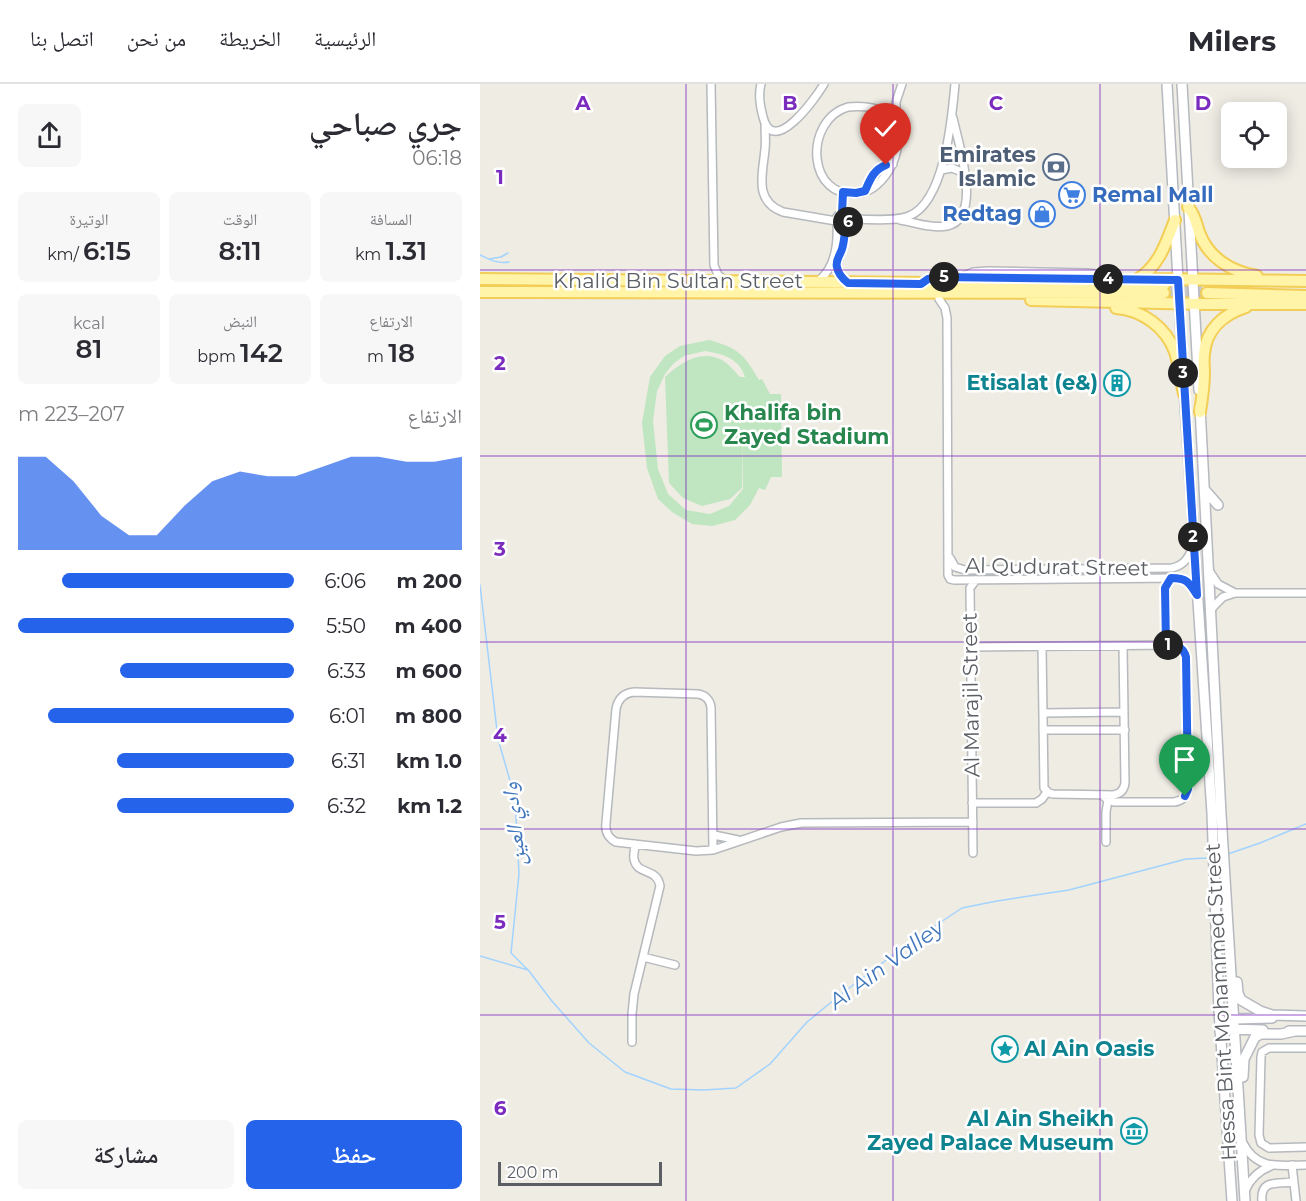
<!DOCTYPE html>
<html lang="ar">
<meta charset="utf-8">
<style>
body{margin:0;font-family:Montserrat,"Noto Naskh Arabic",sans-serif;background:#f7f7f7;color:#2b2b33;direction:rtl;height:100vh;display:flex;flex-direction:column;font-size:22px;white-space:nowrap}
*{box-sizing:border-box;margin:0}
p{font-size:20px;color:#7c7c81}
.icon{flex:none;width:33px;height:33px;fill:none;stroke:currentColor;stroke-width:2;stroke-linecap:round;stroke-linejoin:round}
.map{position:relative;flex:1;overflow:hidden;direction:ltr}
.drawer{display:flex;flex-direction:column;background:#fff;width:480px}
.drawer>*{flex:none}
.tools{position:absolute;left:741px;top:18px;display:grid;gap:12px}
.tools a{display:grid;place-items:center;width:66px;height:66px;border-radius:9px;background:#fff;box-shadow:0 3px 15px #0003;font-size:30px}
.scale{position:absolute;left:18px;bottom:15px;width:164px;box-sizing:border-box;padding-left:6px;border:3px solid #5b5f64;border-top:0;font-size:16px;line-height:21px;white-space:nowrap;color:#5b5f64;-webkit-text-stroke:4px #fff;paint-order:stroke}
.pin{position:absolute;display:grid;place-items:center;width:51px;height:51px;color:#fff;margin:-62px -26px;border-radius:50% 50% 50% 0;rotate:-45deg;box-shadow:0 0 6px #0007}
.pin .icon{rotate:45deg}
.km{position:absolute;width:30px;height:30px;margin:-15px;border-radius:50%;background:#222;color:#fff;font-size:16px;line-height:30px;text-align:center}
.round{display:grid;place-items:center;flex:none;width:63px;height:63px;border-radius:9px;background:#f7f7f7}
.summary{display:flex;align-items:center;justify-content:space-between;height:102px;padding:0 18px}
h1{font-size:33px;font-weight:600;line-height:45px}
.figures{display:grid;grid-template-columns:repeat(3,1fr);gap:9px;height:102px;padding:6px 18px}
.figures div{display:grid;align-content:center;border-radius:9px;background:#f7f7f7;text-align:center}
.figures b{font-size:26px;font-weight:600}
.figures small{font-size:16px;font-weight:400}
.figures p{font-size:16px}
.chart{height:168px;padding:12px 18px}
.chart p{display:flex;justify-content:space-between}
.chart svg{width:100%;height:108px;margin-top:6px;fill:#2563eb;opacity:.7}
.primary-button{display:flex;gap:12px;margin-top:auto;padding:12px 18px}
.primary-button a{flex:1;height:69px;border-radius:9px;background:#2563eb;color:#fff;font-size:24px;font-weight:600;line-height:69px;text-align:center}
.primary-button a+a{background:#f7f7f7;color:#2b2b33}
ul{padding:0 18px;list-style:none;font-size:20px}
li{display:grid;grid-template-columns:96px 72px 1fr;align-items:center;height:45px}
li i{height:15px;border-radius:8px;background:#2563eb}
header{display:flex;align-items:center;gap:36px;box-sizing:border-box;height:84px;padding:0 30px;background:#fff;border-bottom:2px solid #e1e1e2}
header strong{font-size:28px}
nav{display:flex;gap:33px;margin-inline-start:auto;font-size:21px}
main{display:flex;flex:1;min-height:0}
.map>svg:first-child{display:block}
</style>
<header>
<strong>Milers</strong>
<nav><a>الرئيسية</a><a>الخريطة</a><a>من نحن</a><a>اتصل بنا</a></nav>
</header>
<main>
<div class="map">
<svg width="826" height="1117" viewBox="0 0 826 1117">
<rect width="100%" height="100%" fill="#eeece3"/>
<path fill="#bfe6c0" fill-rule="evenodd" d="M229 256C258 264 264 270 279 296L282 295 290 310H301L302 393H291L285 406 279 404 270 421 255 436 232 442 212 440 192 428 178 415 167 384 162 339 170 293 185 272 200 262ZM225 267C243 270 259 274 265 293H260C255 288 249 280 242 276 221 265 200 279 185 293L189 399 203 414 222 422 250 415 262 404V353L263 405 249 422 230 430 206 426 188 410 178 385 173 337 177 307 185 290 194 279 204 272Z"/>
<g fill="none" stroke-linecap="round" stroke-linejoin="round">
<path stroke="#a2d3ff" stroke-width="1.5" d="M0 171C10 176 18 180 29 178
M9 175 21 173 28 169
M0 501 18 655 35 714 39 790 31 869 49 887 71 916 109 959 145 988 191 1005 224 1006 256 1004 290 980 327 938 360 911 422 864 482 824 517 817 589 806 706 775 728 774
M748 770 780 759 826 740
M0 872 48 886"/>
<path stroke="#c9c9c3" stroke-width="10" stroke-dasharray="10 5" stroke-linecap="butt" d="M684 201 722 202
M684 209H727"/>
<defs>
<path id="street" d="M231 0 234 181 238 191 246 197
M281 0C278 11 280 22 283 33 293 74 335 15 344 0
M368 23C380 22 394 22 404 29 434 46 411 103 381 109 326 118 323 36 368 23Z
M416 40V18L422 0
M285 41C285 49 286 57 285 65 283 89 273 117 303 128L356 137
M461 86 472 84 484 89
M385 107C391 93 396 81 413 80
M356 136a6 6 0 1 1 12 0a6 6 0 1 1-12 0Z
M362 130 363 108
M368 135C385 135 414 138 429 132 465 118 472 33 475 0
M420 136C434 138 452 145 467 142 504 134 478 59 473 34
M366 140C365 148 365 157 362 164 357 180 353 186 368 199
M482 193 493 188 508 187 607 189 617 190 627 195
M338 197C356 184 358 159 357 139
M459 215 465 224 467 234 468 491 470 495 474 496 699 494 708 498 717 511
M470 474 475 483 485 486 692 484C705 481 709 473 714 461
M730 488 738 500 755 509
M730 527 734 522 743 513 755 509H826
M686 561 685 504 691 494
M562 562 564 704 569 709 573 710 633 711C640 710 644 706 645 699L643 562
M490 563 693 561 703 566 706 573 708 705C707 712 702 717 694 718H634L628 716 622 711
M563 629 644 628
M563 646H645
M492 719H556L562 715 567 708
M234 751 258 756
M626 758V728L628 716
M233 766 231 623C230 616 225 611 218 610L154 608C144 609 138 615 136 625L126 739C125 747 128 754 136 758L216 767 233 766 301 743 321 739 493 738
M493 769 490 504 496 496
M163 873 195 881
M152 958V930L154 910 180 802C177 783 157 792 154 775 153 771 155 765 155 760
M826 964H789L782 968 781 973 779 1051 781 1059 789 1064 826 1063
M763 1059C777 1087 800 1081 826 1081
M812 1081 816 1117
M765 1107C770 1095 778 1087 791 1082
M782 1117C780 1095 797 1100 813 1098"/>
<path id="secondary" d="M687 0 703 285
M702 0 719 306
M704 305 732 729 739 927 752 1117
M720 323 741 730 765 1117
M724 405 738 421
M757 898 758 909 761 916 780 927 792 931 826 932
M749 945 783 946
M809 947H826
M740 948 746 940 754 935 792 934
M763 993 764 975 775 953 781 950H801L815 947"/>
<path id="primary" d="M708 123C715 131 716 139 719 148 728 174 752 188 777 192
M0 195 684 201
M658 195C679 182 686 159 695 136
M676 195 826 197
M0 208 684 209
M727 209 826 212
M551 216 724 220H826
M636 224C662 226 686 243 695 268 699 281 701 296 704 310
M720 328C722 315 724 302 724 289 724 283 723 276 724 270 726 245 744 230 766 223"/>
</defs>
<use href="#street" stroke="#b6b9bd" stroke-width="10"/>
<use href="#secondary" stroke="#b6b9bf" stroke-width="12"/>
<use href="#primary" stroke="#f3ce57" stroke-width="14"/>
<use href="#street" stroke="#fff" stroke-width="7"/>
<use href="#secondary" stroke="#fff" stroke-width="9"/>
<use href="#primary" stroke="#fff4a7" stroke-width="10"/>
</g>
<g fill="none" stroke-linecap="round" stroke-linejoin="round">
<defs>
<path id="route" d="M406 81C393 86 390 96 385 107L376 109 363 108 362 130 367 132 368 137C364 145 365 156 362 165 360 171 355 177 357 183 358 190 363 195 368 199L441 200 448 195 460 193 698 196 717 511C709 498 707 494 691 494L685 504 686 561C696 561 703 562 706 573L708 705 705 712"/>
</defs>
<use href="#route" stroke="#fff" stroke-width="12"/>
<use href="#route" stroke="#2563eb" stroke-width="8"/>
</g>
<path fill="none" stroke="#7b2cbf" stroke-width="1.5" stroke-opacity="0.55" d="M206 0V1117M413 0V1117M620 0V1117M0 186H826M0 372H826M0 558H826M0 745H826M0 931H826"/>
<defs>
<symbol id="bank-ring" viewBox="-11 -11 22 22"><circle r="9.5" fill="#fff" stroke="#5c6f8a" stroke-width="1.5"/><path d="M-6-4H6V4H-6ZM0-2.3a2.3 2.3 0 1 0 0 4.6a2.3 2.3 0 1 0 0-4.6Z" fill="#5c6f8a"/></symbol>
<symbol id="supermarket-ring" viewBox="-11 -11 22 22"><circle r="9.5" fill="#fff" stroke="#3f7fe0" stroke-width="1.5"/><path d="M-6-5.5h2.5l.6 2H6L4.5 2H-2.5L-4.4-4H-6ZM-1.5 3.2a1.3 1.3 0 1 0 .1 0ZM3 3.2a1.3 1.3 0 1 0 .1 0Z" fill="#3f7fe0"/></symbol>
<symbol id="shop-ring" viewBox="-11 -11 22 22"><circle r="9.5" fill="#fff" stroke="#3f7fe0" stroke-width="1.5"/><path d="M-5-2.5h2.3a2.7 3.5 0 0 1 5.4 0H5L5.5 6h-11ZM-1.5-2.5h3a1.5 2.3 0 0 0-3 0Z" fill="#3f7fe0"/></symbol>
<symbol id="building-ring" viewBox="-11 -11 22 22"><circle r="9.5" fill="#fff" stroke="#0f9aa8" stroke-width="1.5"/><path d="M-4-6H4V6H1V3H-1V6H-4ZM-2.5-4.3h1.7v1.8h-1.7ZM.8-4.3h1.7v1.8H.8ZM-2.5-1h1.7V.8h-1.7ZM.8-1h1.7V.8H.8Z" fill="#0f9aa8"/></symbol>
<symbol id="stadium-ring" viewBox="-11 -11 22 22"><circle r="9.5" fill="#fff" stroke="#2e9e5b" stroke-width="1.5"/><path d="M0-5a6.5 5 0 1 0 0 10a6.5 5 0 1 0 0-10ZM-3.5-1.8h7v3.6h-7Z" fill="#2e9e5b"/></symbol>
<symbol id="sight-ring" viewBox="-11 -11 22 22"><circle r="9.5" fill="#fff" stroke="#0f9aa8" stroke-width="1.5"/><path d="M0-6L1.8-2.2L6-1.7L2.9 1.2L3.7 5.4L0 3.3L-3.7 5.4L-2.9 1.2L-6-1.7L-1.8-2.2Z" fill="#0f9aa8"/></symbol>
<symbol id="museum-ring" viewBox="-11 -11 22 22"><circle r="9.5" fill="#fff" stroke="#0f9aa8" stroke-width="1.5"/><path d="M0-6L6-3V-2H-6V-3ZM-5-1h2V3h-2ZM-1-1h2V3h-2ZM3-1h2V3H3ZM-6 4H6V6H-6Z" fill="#0f9aa8"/></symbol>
</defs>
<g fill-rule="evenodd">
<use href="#bank-ring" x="561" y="68" width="30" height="30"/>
<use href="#supermarket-ring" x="577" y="96" width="30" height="30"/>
<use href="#shop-ring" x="547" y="115" width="30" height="30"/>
<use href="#building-ring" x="622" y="284" width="30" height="30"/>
<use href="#stadium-ring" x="209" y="326" width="30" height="30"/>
<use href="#sight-ring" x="510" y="950" width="30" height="30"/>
<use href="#museum-ring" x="639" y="1032" width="30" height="30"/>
</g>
<g text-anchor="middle" stroke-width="5" stroke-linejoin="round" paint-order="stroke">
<g font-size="21" font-weight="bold" fill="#4e5e75" stroke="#fff" text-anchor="end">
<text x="556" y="78">Emirates<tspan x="556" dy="24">Islamic</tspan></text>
</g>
<g font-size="21" font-weight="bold" fill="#366cbe" stroke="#fff" text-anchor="start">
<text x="612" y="118">Remal Mall</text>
<text x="542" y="137" text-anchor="end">Redtag</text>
</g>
<g font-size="21" fill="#5b5f64" stroke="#fff">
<text x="198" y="204">Khalid Bin Sultan Street</text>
<text transform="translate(577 483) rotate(1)" y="7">Al Qudurat Street</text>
<text transform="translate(491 611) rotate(-91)" y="7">Al Marajil Street</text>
<text transform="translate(741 918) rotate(-93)" y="7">Hessa Bint Mohammed Street</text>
</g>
<g font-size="21" font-weight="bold" fill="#0d838f" stroke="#fff" text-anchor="end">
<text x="618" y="306">Etisalat (e&amp;)</text>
<text x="544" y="972" text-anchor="start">Al Ain Oasis</text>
<text x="634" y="1042">Al Ain Sheikh<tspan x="634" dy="24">Zayed Palace Museum</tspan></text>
</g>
<g font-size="21" font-weight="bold" fill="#27864d" stroke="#fff" text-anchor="start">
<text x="244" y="336">Khalifa bin<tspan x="244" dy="24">Zayed Stadium</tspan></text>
</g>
<g font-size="22" font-style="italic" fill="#4077bc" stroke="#fff">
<text transform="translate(33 740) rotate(-96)" y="8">وادي العين</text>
<text transform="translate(406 880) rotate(-36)" y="8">Al Ain Valley</text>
</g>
</g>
<g font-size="20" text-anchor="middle" font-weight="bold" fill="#7b2cbf" stroke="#fff" stroke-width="5" stroke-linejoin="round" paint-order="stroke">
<text x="103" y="26">A</text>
<text x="310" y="26">B</text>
<text x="516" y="26">C</text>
<text x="723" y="26">D</text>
<text x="20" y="100">1</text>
<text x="20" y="286">2</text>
<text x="20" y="472">3</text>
<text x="20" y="658">4</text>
<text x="20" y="845">5</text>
<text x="20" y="1031">6</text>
</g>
</svg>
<div class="tools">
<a><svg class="icon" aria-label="locate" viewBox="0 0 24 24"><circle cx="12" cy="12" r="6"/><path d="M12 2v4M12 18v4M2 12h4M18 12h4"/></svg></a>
</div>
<div class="scale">200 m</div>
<div class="pin" style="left:705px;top:712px;background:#1e9e55"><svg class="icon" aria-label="arrive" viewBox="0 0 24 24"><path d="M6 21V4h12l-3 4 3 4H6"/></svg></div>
<div class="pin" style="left:406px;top:81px;background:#d93025"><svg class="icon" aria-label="check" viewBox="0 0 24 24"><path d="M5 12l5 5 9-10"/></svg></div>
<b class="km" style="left:688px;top:561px">1</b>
<b class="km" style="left:713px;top:453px">2</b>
<b class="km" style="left:703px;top:289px">3</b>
<b class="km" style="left:628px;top:195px">4</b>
<b class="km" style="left:464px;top:193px">5</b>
<b class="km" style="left:368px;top:138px">6</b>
</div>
<section class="drawer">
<div class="summary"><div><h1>جري صباحي</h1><p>06:18</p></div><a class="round"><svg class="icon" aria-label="share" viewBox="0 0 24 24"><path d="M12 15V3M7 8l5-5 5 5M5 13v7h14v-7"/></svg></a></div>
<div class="figures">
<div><p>المسافة</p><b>1.31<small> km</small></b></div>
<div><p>الوقت</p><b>8:11</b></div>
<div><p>الوتيرة</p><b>6:15<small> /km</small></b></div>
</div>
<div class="figures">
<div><p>الارتفاع</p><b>18<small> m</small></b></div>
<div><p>النبض</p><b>142<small> bpm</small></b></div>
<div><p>kcal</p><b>81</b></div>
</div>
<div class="chart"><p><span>الارتفاع</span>207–223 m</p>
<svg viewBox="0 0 160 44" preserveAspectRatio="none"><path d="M0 44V6L10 6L20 16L30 30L40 38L50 38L60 26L70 16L80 12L90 14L100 14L110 10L120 6L130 6L140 8L150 8L160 6V44z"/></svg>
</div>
<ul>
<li><b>200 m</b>6:06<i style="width:84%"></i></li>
<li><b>400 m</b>5:50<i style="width:100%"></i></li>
<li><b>600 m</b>6:33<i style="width:63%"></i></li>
<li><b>800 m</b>6:01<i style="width:89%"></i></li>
<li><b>1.0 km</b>6:31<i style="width:64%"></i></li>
<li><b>1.2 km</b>6:32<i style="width:64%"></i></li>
</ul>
<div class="primary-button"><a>حفظ</a><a>مشاركة</a></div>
</section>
</main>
